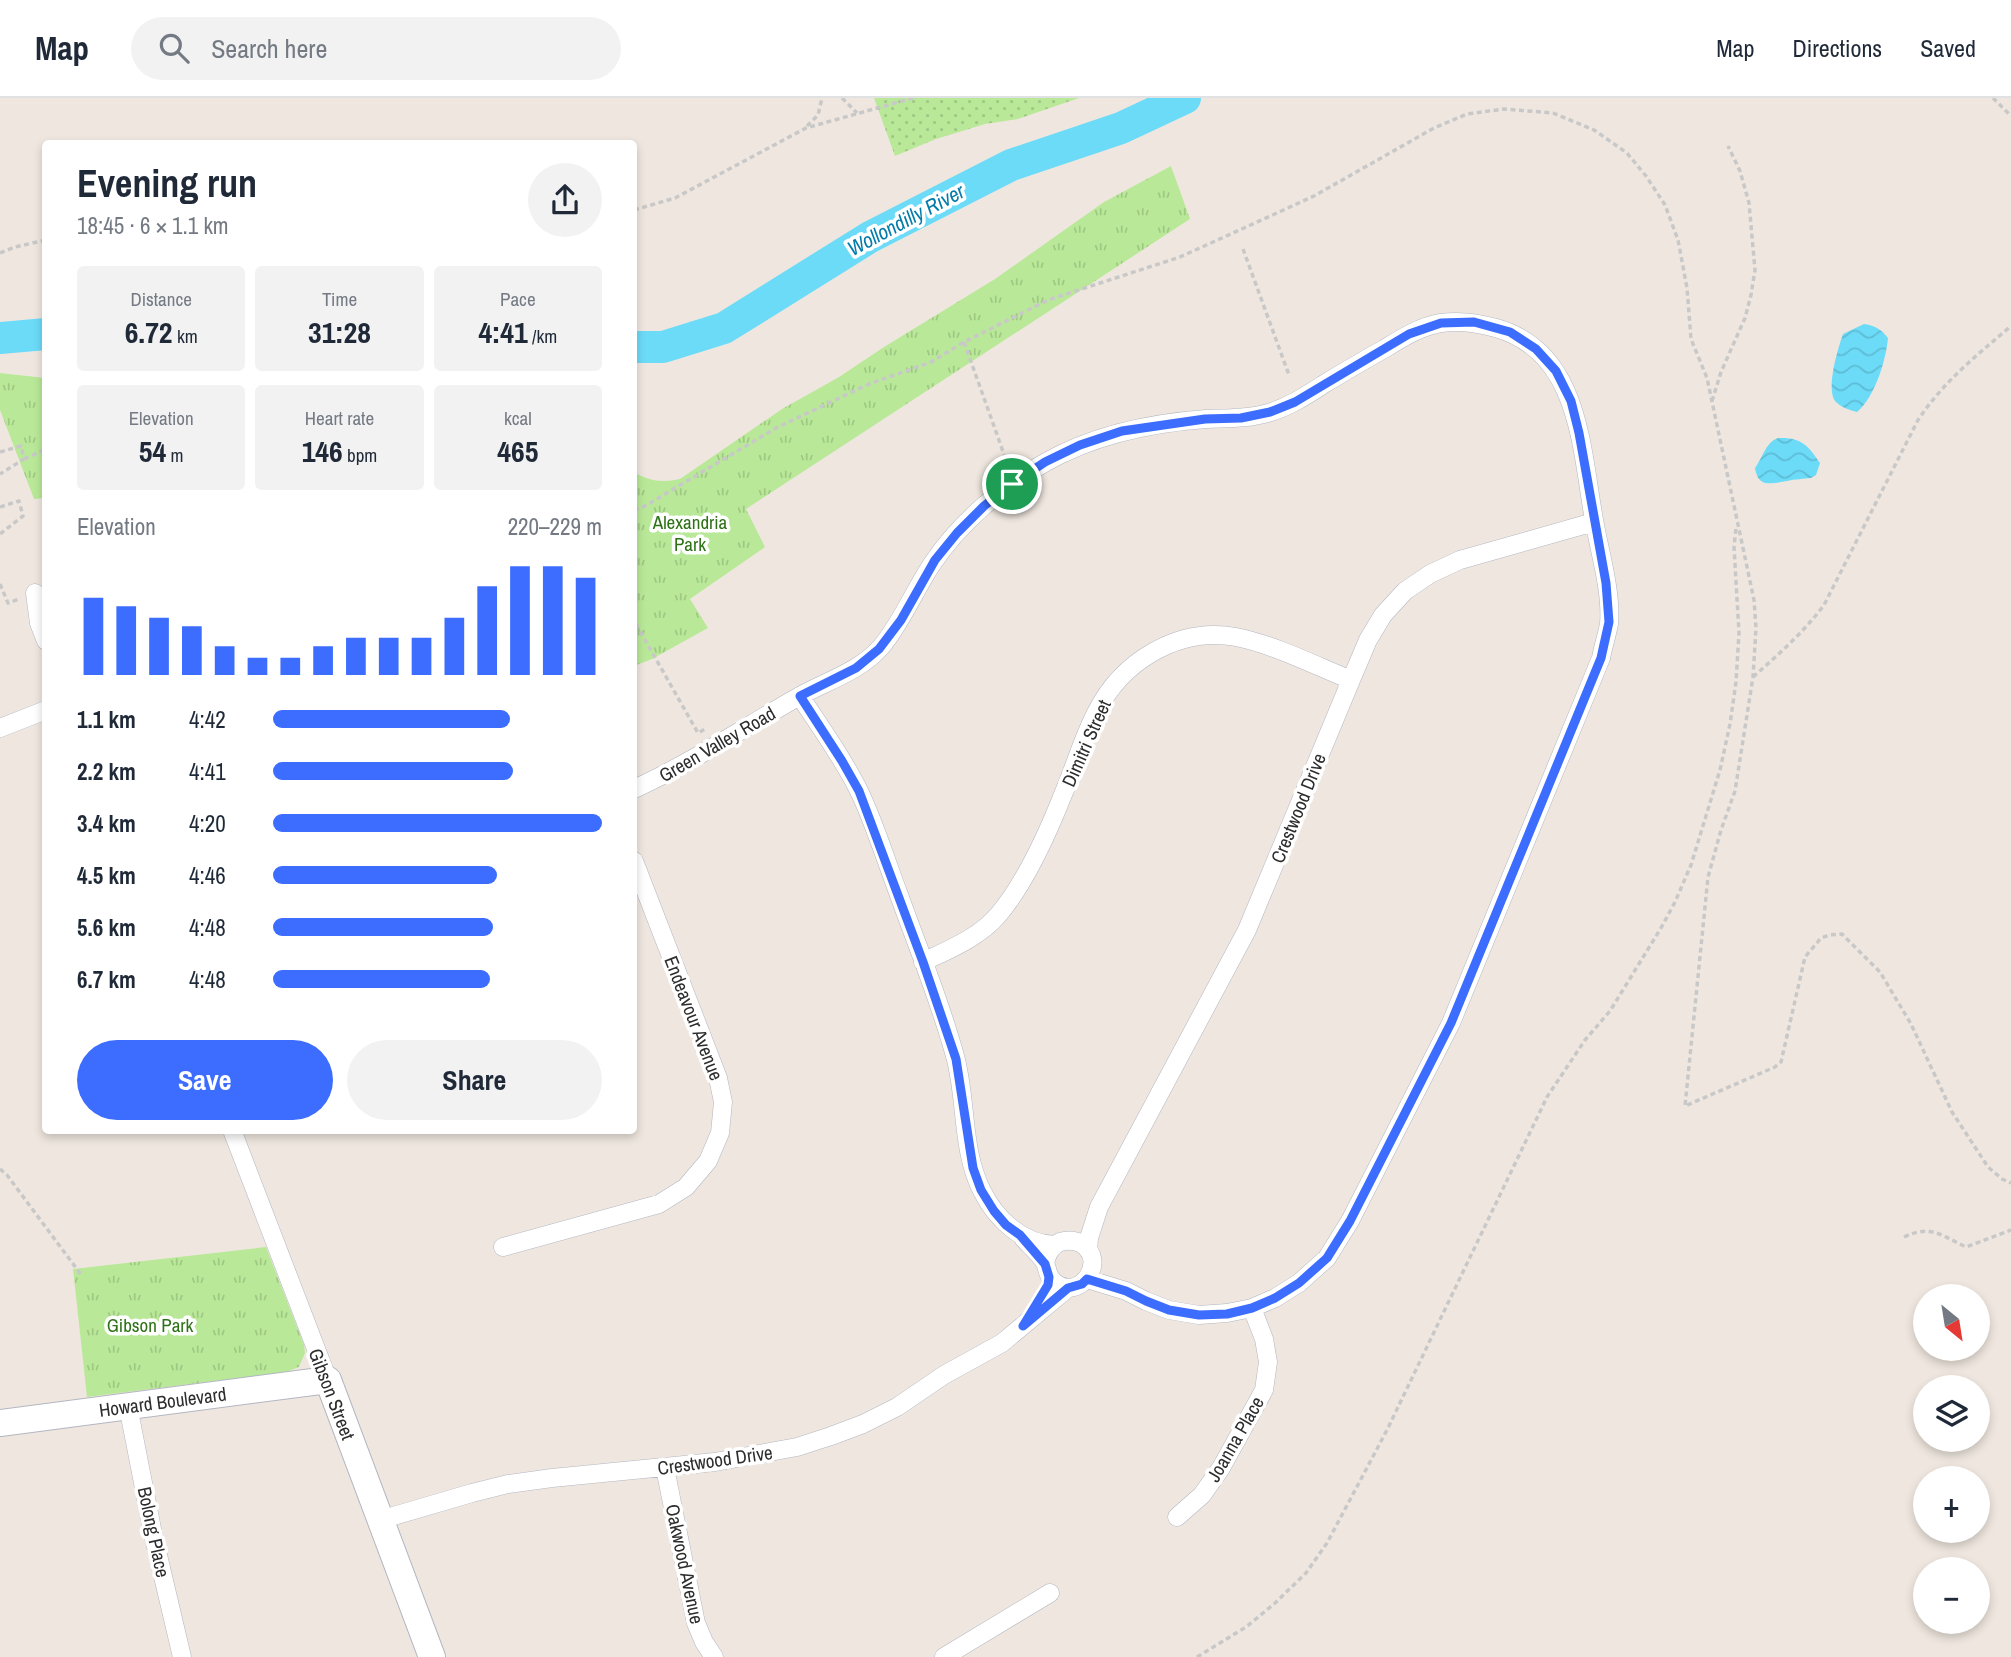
<!DOCTYPE html>
<meta charset="utf-8">
<style>
body{margin:0;font-family:"Archivo Narrow",sans-serif;background:#f2f2f3;color:#1f2937;height:100vh;display:flex;flex-direction:column;font-size:26px;white-space:nowrap}
*{box-sizing:border-box;margin:0}
p{font-size:23px;color:#747a83}
.icon{flex:none;width:38px;height:38px;fill:none;stroke:currentColor;stroke-width:2;stroke-linecap:round;stroke-linejoin:round}
.map{position:relative;flex:1;overflow:hidden}
.side{position:absolute;left:42px;top:42px;width:595px;height:994px;display:flex;flex-direction:column;background:#fff;border-radius:7px;box-shadow:0 4px 10px #0003}
.side>*{flex:none}
.needle{width:46px;rotate:150deg}
.buttons{position:absolute;left:1913px;top:1186px;display:grid;gap:14px}
.buttons a{display:grid;place-items:center;width:77px;height:77px;border-radius:50%;background:#fff;box-shadow:0 4px 10px #0003;font-size:35px}
.pin{position:absolute;display:grid;place-items:center;width:60px;height:60px;color:#fff;margin:-30px;border:4px solid #fff;border-radius:50%;box-shadow:0 2px 7px #0007}
.round{display:grid;place-items:center;flex:none;width:74px;height:74px;border-radius:37px;background:#f2f2f3}
.overview{display:flex;align-items:center;justify-content:space-between;height:119px;padding:0 35px}
h1{font-size:38px;font-weight:700;line-height:52px}
.figures{display:grid;grid-template-columns:repeat(3,1fr);gap:10px;height:119px;padding:7px 35px}
.figures div{display:grid;align-content:center;border-radius:7px;background:#f2f2f3;text-align:center}
.figures b{font-size:30px;font-weight:700}
.figures small{font-size:19px;font-weight:400}
.figures p{font-size:19px}
.chart{height:196px;padding:14px 35px}
.chart p{display:flex;justify-content:space-between}
.chart svg{width:100%;height:126px;margin-top:7px;stroke:#3c6dff;stroke-width:6}
.action{display:flex;gap:14px;margin-top:auto;padding:14px 35px}
.action a{flex:1;height:80px;border-radius:42px;background:#3c6dff;color:#fff;font-size:28px;font-weight:700;line-height:80px;text-align:center}
.action a+a{background:#f2f2f3;color:#1f2937}
ul{padding:0 35px;list-style:none;font-size:23px}
li{display:grid;grid-template-columns:112px 84px 1fr;align-items:center;height:52px}
li i{height:18px;border-radius:9px;background:#3c6dff}
header{display:flex;align-items:center;gap:42px;box-sizing:border-box;height:98px;padding:0 35px;background:#fff;border-bottom:2px solid #e0e1e3}
header strong{font-size:33px}
nav{display:flex;gap:38px;margin-inline-start:auto;font-size:24px}
.search{width:490px;height:63px;background:#f2f2f3;display:flex;align-items:center;gap:18px;box-sizing:border-box;padding:0 24px;border-radius:38px;color:#747a83;font-size:26px}
.map>svg:first-child{display:block}
</style>
<header>
<strong>Map</strong>
<div class="search"><svg class="icon" aria-label="search" viewBox="0 0 24 24"><circle cx="10" cy="10" r="6"/><path d="M15 15l6 6"/></svg>Search here</div>
<nav><a>Map</a><a>Directions</a><a>Saved</a></nav>
</header>
<div class="map">
<svg width="2011" height="1559" viewBox="0 0 2011 1559">
<defs>
<pattern id="grass-dots" width="8" height="8" patternUnits="userSpaceOnUse" patternTransform="scale(1.75)"><rect width="8" height="8" fill="#b9e998"/><path d="M2 2h.1M6 6h.1" fill="none" stroke="#9fc883" stroke-width="1.8" stroke-linecap="round"/></pattern>
<pattern id="park-tufts" width="24" height="20" patternUnits="userSpaceOnUse" patternTransform="scale(1.75)"><rect width="24" height="20" fill="#b9e998"/><path d="M3 7l-1-3M5 7V3M7 7l1-3M15 17l-1-3M17 17v-4M19 17l1-3" fill="none" stroke="#9fc883"/></pattern>
<pattern id="water-waves" width="16" height="10" patternUnits="userSpaceOnUse" patternTransform="scale(1.75)"><rect width="16" height="10" fill="#6cdbf8"/><path d="M0 5q4-4 8 0t8 0" fill="none" stroke="#5ebcd5"/></pattern>
</defs>
<rect width="100%" height="100%" fill="#efe7df"/>
<path fill="url(#grass-dots)" d="M874 0H1079L1018 21 985 26 936 41 895 58Z"/>
<path fill="url(#park-tufts)" d="M1171 68 1190 121 746 411 765 449 690 501 708 530 652 561 634 568V374C649 383 662 385 680 381L782 311 839 279 884 249 995 181 1104 104Z
M0 275 45 280V400L34 401 0 312Z
M266 1149 304 1247 305 1255 299 1269 286 1274 87 1299 73 1171Z"/>
<path fill="url(#water-waves)" d="M1864 226C1876 228 1881 231 1888 240 1886 262 1875 299 1857 314 1850 312 1842 310 1836 304 1825 293 1838 250 1843 236Z
M1778 340C1801 339 1808 347 1820 365L1816 377 1811 380C1803 381 1795 381 1787 383 1772 385 1758 391 1755 370 1763 359 1766 344 1778 340Z"/>
<g fill="none" stroke-linecap="round" stroke-linejoin="round">
<path stroke="#6cdbf8" stroke-width="32" d="M0 240 46 236
M634 249H663L724 230 870 139 1011 67 1121 30 1185 0"/>
<defs>
<path id="street" d="M35 495 39 525 46 543
M800 598C820 629 843 660 859 693 875 726 886 763 899 797 918 850 940 903 955 958 967 1001 961 1052 982 1093 996 1121 1022 1146 1055 1147
M0 630 46 612
M634 691C691 665 743 630 798 599 826 583 859 574 881 549 902 524 914 493 932 466 960 424 1002 389 1046 364 1094 337 1151 325 1206 321 1227 320 1248 321 1268 315 1289 309 1307 297 1324 286 1344 274 1364 262 1384 251 1402 240 1421 228 1441 225 1460 222 1478 225 1496 230 1578 253 1581 346 1593 416 1598 449 1612 492 1609 526 1607 537 1603 549 1601 560L1451 925 1350 1123 1327 1160 1299 1185 1275 1200 1252 1210 1227 1215 1199 1217 1169 1212 1146 1203 1126 1193 1087 1181
M923 864C950 851 980 839 999 816 1025 785 1049 732 1064 694 1075 668 1083 640 1096 615 1121 564 1178 528 1236 539 1275 547 1314 567 1351 582
M232 1032 328 1282
M1023 1140C1029 1147 1040 1156 1045 1165 1048 1171 1047 1178 1054 1184 1078 1205 1109 1164 1082 1146 1075 1142 1067 1142 1060 1144 1051 1148 1047 1156 1045 1165
M503 1149 659 1106 686 1089 708 1063 720 1035 723 1004 718 980 634 763
M1088 1152 1089 1140 1099 1109 1247 832 1351 582 1368 542 1383 517 1405 493 1430 476 1460 462 1594 424
M128 1308 153 1436 182 1559
M665 1370 696 1525 704 1544 714 1559
M1177 1419 1202 1397 1221 1370 1264 1292 1268 1264 1264 1241 1252 1210
M380 1422 472 1395 508 1386 552 1380 715 1364 797 1349 831 1338 863 1326 897 1309 944 1277 1002 1245 1068 1190
M944 1559 1050 1495"/>
<g id="secondary">
<path id="s1" d="M0 1325 328 1282 432 1559"/>
</g>
</defs>
<use href="#street" stroke="#b3b6c1" stroke-width="19"/>
<use href="#secondary" stroke="#b3b6c1" stroke-width="28"/>
<path stroke="#c8c8c8" stroke-width="3.5" stroke-dasharray="5 3.5" stroke-linecap="butt" d="M842 0 857 15
M1993 0 2011 18
M807 28 818 17 822 0
M634 112 675 100 806 30 913 0
M1243 151 1289 277
M0 155 15 149 46 142
M964 244 1005 359
M1712 303 1721 274 1745 220 1751 197 1755 172 1749 105 1740 73 1728 48
M0 354 21 348 24 361 0 376
M24 361 46 351
M0 409 19 403 23 418 0 436
M634 412 645 408 776 330 869 286 931 264 964 244 1048 202 1180 159 1244 130 1314 98 1434 30 1467 16 1504 11 1553 15 1594 32 1627 55 1646 78 1665 107 1678 142 1687 190 1691 241 1707 280 1754 502 1756 530 1753 579 1735 693 1721 732 1708 779 1685 1008 1775 969 1781 964 1805 859 1821 840 1829 837 1842 836 1880 874 1911 926 1952 1014 1988 1069 2002 1081 2011 1085
M0 486 8 505 19 501
M636 526 698 635 705 631
M1753 579C1779 556 1803 535 1824 507L1918 322C1944 283 1976 258 2011 228
M0 1071 7 1077 82 1178
M1904 1139C1931 1126 1942 1138 1966 1149L2011 1132
M1197 1559 1246 1529 1274 1506 1306 1475 1327 1445 1387 1332 1547 999 1585 942 1610 913 1661 830 1675 804 1691 767 1720 672 1730 626 1736 584 1739 535 1734 449 1736 430"/>
<use href="#street" stroke="#fff" stroke-width="18"/>
<use href="#secondary" stroke="#fff" stroke-width="26"/>
</g>
<g fill="none" stroke-linecap="round" stroke-linejoin="round">
<defs>
<path id="route" d="M1474 224 1510 234 1536 251 1556 273 1571 303 1579 335 1606 485 1609 524 1601 560 1451 925 1350 1123 1327 1160 1299 1185 1275 1200 1252 1210 1227 1216 1199 1217 1169 1212 1146 1203 1126 1193 1087 1181 1082 1186 1068 1190 1023 1228 1048 1187 1049 1179 1045 1166 1020 1137 1006 1127 994 1113 981 1092 973 1070 956 961 923 864 859 693 842 663 800 598 856 570 879 551 901 522 935 462 957 435 984 408 1012 386 1045 364 1080 347 1122 333 1205 321 1241 320 1270 314 1295 304 1409 236 1441 225Z"/>
</defs>
<use href="#route" stroke="#fff" stroke-width="14"/>
<use href="#route" stroke="#3c6dff" stroke-width="9"/>
</g>
<g text-anchor="middle" stroke-width="7" stroke-linejoin="round" paint-order="stroke">
<g font-size="19" fill="#2e7216" stroke="#fff">
<text x="690" y="431">Alexandria<tspan x="690" dy="22">Park</tspan></text>
<text x="150" y="1234">Gibson Park</text>
</g>
<g font-size="19" fill="#2d2d2d" stroke="#fff">
<text transform="translate(1086 645) rotate(-66)" y="7">Dimitri Street</text>
<text transform="translate(717 646) rotate(-30)" y="7">Green Valley Road</text>
<text transform="translate(1298 710) rotate(-68)" y="7">Crestwood Drive</text>
<text transform="translate(694 920) rotate(69)" y="7">Endeavour Avenue</text>
<text transform="translate(332 1296) rotate(69)" y="7">Gibson Street</text>
<text dy="7" stroke="none"><textPath href="#s1" startOffset="164">Howard Boulevard</textPath></text>
<text transform="translate(1235 1341) rotate(-60)" y="7">Joanna Place</text>
<text transform="translate(715 1362) rotate(-8)" y="7">Crestwood Drive</text>
<text transform="translate(154 1434) rotate(78)" y="7">Bolong Place</text>
<text transform="translate(685 1466) rotate(78)" y="7">Oakwood Avenue</text>
</g>
<g font-size="21" font-style="italic" fill="#047cab" stroke="#fff">
<text transform="translate(906 122) rotate(-28)" y="7">Wollondilly River</text>
</g>
</g>
</svg>
<div class="buttons">
<a><svg class="needle" viewBox="-14 -14 28 28"><path d="M0-13l5 13h-10z" fill="#e53935"/><path d="M0 13l5-13h-10z" fill="#747a83"/></svg></a>
<a><svg class="icon" aria-label="layers" viewBox="0 0 24 24"><path d="M12 4l9 5-9 5-9-5zM3 14l9 5 9-5"/></svg></a>
<a>+</a>
<a>−</a>
</div>
<div class="pin" style="left:1012px;top:386px;background:#1e9e55"><svg class="icon" aria-label="arrive" viewBox="0 0 24 24"><path d="M6 21V4h12l-3 4 3 4H6"/></svg></div>
<section class="side">
<div class="overview"><div><h1>Evening run</h1><p>18:45 · 6 × 1.1 km</p></div><a class="round"><svg class="icon" aria-label="share" viewBox="0 0 24 24"><path d="M12 15V3M7 8l5-5 5 5M5 13v7h14v-7"/></svg></a></div>
<div class="figures">
<div><p>Distance</p><b>6.72<small> km</small></b></div>
<div><p>Time</p><b>31:28</b></div>
<div><p>Pace</p><b>4:41<small> /km</small></b></div>
</div>
<div class="figures">
<div><p>Elevation</p><b>54<small> m</small></b></div>
<div><p>Heart rate</p><b>146<small> bpm</small></b></div>
<div><p>kcal</p><b>465</b></div>
</div>
<div class="chart"><p><span>Elevation</span>220–229 m</p>
<svg viewBox="0 0 160 44" preserveAspectRatio="none"><path d="M5 44V17M15 44V20M25 44V24M35 44V27M45 44V34M55 44V38M65 44V38M75 44V34M85 44V31M95 44V31M105 44V31M115 44V24M125 44V13M135 44V6M145 44V6M155 44V10"/></svg>
</div>
<ul>
<li><b>1.1 km</b>4:42<i style="width:72%"></i></li>
<li><b>2.2 km</b>4:41<i style="width:73%"></i></li>
<li><b>3.4 km</b>4:20<i style="width:100%"></i></li>
<li><b>4.5 km</b>4:46<i style="width:68%"></i></li>
<li><b>5.6 km</b>4:48<i style="width:67%"></i></li>
<li><b>6.7 km</b>4:48<i style="width:66%"></i></li>
</ul>
<div class="action"><a>Save</a><a>Share</a></div>
</section>
</div>
